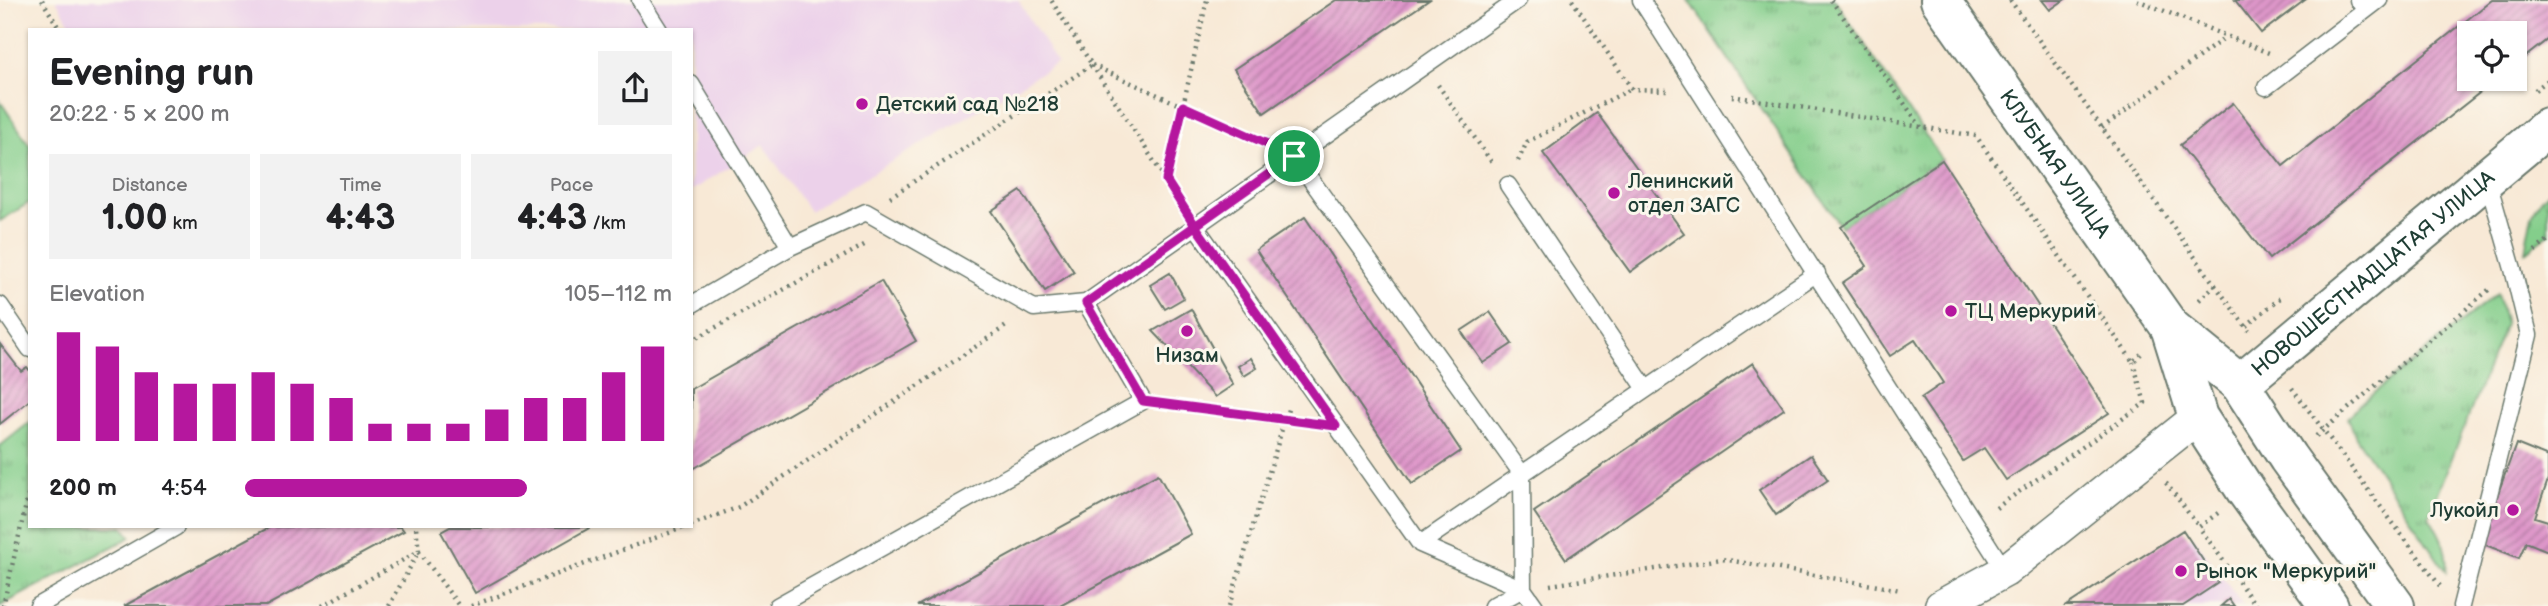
<!DOCTYPE html>
<meta charset="utf-8">
<style>
body{margin:0;font-family:"Balsamiq Sans",sans-serif;background:#f2f2f2;color:#202124;height:100vh;display:flex;flex-direction:column;font-size:26px;white-space:nowrap}
*{box-sizing:border-box;margin:0}
p{font-size:23px;color:#757577}
.icon{flex:none;width:38px;height:38px;fill:none;stroke:currentColor;stroke-width:2;stroke-linecap:round;stroke-linejoin:round}
.map{position:relative;flex:1;overflow:hidden}
.drawer{position:absolute;left:28px;top:28px;width:665px;height:500px;display:flex;flex-direction:column;background:#fff;border-radius:0px;box-shadow:0 2px 5px #0004}
.drawer>*{flex:none}
.buttons{position:absolute;left:2457px;top:21px;display:grid;gap:14px}
.buttons a{display:grid;place-items:center;width:70px;height:70px;border-radius:0px;background:#fff;box-shadow:0 2px 5px #0004;font-size:35px}
.pin{position:absolute;display:grid;place-items:center;width:60px;height:60px;color:#fff;margin:-30px;border:4px solid #fff;border-radius:50%;box-shadow:0 2px 7px #0007}
.round{display:grid;place-items:center;flex:none;width:74px;height:74px;border-radius:0px;background:#f2f2f2}
.head{display:flex;align-items:center;justify-content:space-between;height:119px;padding:0 21px}
h1{font-size:38px;font-weight:600;line-height:52px}
.figures{display:grid;grid-template-columns:repeat(3,1fr);gap:10px;height:119px;padding:7px 21px}
.figures div{display:grid;align-content:center;border-radius:0px;background:#f2f2f2;text-align:center}
.figures b{font-size:35px;font-weight:600}
.figures small{font-size:19px;font-weight:400}
.figures p{font-size:19px}
.chart{height:196px;padding:14px 21px}
.chart p{display:flex;justify-content:space-between}
.chart svg{width:100%;height:126px;margin-top:7px;stroke:#b5179e;stroke-width:6}
ul{padding:0 21px;list-style:none;font-size:23px}
li{display:grid;grid-template-columns:112px 84px 1fr;align-items:center;height:52px}
li i{height:18px;border-radius:9px;background:#b5179e}
.map>svg:first-child{display:block}
</style>
<div class="map">
<svg width="2548" height="606" viewBox="0 0 2548 606">
<defs>
<pattern id="grass-tufts" width="24" height="20" patternUnits="userSpaceOnUse" patternTransform="scale(1.75)"><rect width="24" height="20" fill="#84ce8b"/><path d="M3 7l-1-3M5 7V3M7 7l1-3M15 17l-1-3M17 17v-4M19 17l1-3" fill="none" stroke="#6ba872"/></pattern>
<pattern id="building-hatch" width="6" height="6" patternUnits="userSpaceOnUse" patternTransform="scale(1.75)"><rect width="6" height="6" fill="#de96c9"/><path d="M-1 1l2-2M0 6l6-6M5 7l2-2" fill="none" stroke="#b37ca4"/></pattern>
</defs>
<rect width="100%" height="100%" fill="#fbf7ec"/>
<filter id="ink" filterUnits="userSpaceOnUse"><feTurbulence type="fractalNoise" baseFrequency=".0143" numOctaves="2"/><feDisplacementMap in="SourceGraphic" scale="14" xChannelSelector="R" yChannelSelector="G"/><feConvolveMatrix kernelMatrix="1 2 1 2 8 2 1 2 1" color-interpolation-filters="sRGB"/></filter>
<filter id="wash" filterUnits="userSpaceOnUse"><feTurbulence type="fractalNoise" baseFrequency=".00686" numOctaves="4" result="noise"/><feDisplacementMap in="SourceGraphic" scale="28" xChannelSelector="R" yChannelSelector="G"/><feGaussianBlur stdDeviation="1.57" result="paint"/><feColorMatrix in="noise" values="0 0 0 0 0 0 0 0 0 0 0 0 0 0 0 0 0 1.4 0 .05"/><feComposite in="paint" operator="in"/></filter>
<g filter="url(#wash)">
<rect width="100%" height="100%" fill="#f8e9d6"/>
<path fill="#ecd1ea" d="M56 0H1018L1057 63 809 211 763 145 691 191V30H74Z
M2192 535 2243 606H2097Z"/>
<path fill="url(#grass-tufts)" stroke="#528660" stroke-width="2" d="M1689 0H1835L1942 160 1841 227Z
M2548 192V234L2525 252C2529 229 2530 208 2548 192Z
M2497 293 2505 324 2429 516C2440 535 2449 549 2446 572L2356 437 2348 418 2358 406Z
M30 422V527H123L131 537 0 606V446Z"/>
<path fill="#84ce8b" stroke="#528660" stroke-width="2" d="M0 101 30 146V202L0 221Z"/>
<g id="blocks">
<path fill="url(#building-hatch)" d="M1336 0H1429L1264 113 1234 69Z
M2042 0H2064L2050 10Z
M2235 0H2305L2261 33Z
M2492 0H2548V39L2515 65V33H2469V79H2497L2269 259 2180 145 2233 103 2283 166Z
M1597 113 1684 233 1630 272 1543 153Z
M1942 160 2109 413 2006 480 1984 448 1963 461 1921 398 1943 383 1915 340 1890 356 1842 283 1867 266 1841 227Z
M1021 191 1074 272 1045 291 991 211Z
M1305 217 1461 451 1412 484 1256 250Z
M1170 273 1184 298 1165 309 1150 285Z
M881 281 916 341 691 470V389Z
M1191 309 1233 385 1215 397 1153 331Z
M1490 312 1512 344 1483 363 1461 331Z
M0 344 21 371 27 367 30 371V400L0 424Z
M1251 358 1257 368 1244 376 1238 366Z
M1753 363 1784 409 1566 559 1534 512Z
M2516 444 2548 457V480L2535 517 2548 521V551L2526 542 2519 558 2480 543Z
M1811 455 1828 480 1776 515 1759 490Z
M1158 474 1191 534 1060 606H917Z
M270 527H401L404 531 266 606H124Z
M450 527H591L475 593 441 532Z
M2183 530 2218 583 2183 606H2066Z
M2229 599 2234 606H2221Z"/>
</g>
</g>
<g filter="url(#ink)">
<use href="#blocks" fill-opacity="0" stroke="#6b796d" stroke-width="2"/>
<g fill="none" stroke-linecap="round" stroke-linejoin="round">
<defs>
<path id="service" d="M640 0 659 30
M1641 0 2005 571
M2358 0 2366 10 2379 0
M691 84 790 247
M2266 87 2366 10
M1294 156 1522 474 1817 273
M1508 185 1646 389
M1196 227 1420 544 1523 589 1535 606
M0 305 30 349
M691 305 790 247 866 212 1034 308 1086 303
M1420 544 1522 474
M38 606 176 527
M777 606 1143 401 1086 303 1518 0
M1492 606 1523 589 1522 474
M2461 606 2529 335 2513 269 2487 178"/>
<path id="minor" d="M1941 606 2005 571 2198 417"/>
<g id="tertiary">
<path id="s1" d="M2240 384 2548 127"/>
</g>
<g id="secondary">
<path id="s2" d="M1940 0 2170 327 2240 384 2288 458 2395 606"/>
<path d="M2170 327 2198 417 2246 491 2329 606"/>
</g>
</defs>
<use href="#service" stroke="#6b796d" stroke-width="19"/>
<use href="#minor" stroke="#6b796d" stroke-width="35"/>
<use href="#tertiary" stroke="#6b796d" stroke-width="42"/>
<use href="#secondary" stroke="#6b796d" stroke-width="42"/>
<path stroke="#6b796d" stroke-width="4.5" stroke-dasharray="2 5" stroke-linecap="butt" d="M42 0 60 30
M1572 0 1632 89 1668 90
M1831 0 1921 127
M2010 0 2215 285 2196 303
M2137 0 2269 53
M1092 65 1266 144
M1092 65 1182 205
M1438 85 1493 164
M2535 90 2548 80
M1732 96 1976 136 2133 362 2141 354
M2102 128 2226 37
M1518 161 1527 142 1631 89
M1166 180 1207 0
M890 197 1092 65 1051 0
M2535 251 2548 240
M2215 285 2249 331
M2246 326 2284 295
M691 341 868 243
M2292 388 2440 586
M1168 404 1302 421
M2316 436 2491 288
M2166 483 2199 527
M1996 508 2145 403 2133 362
M2218 513 2199 527 2256 606
M691 525 739 507 1009 324
M1550 585 1722 559 1901 590
M3 606 30 487
M322 606 419 551 459 606
M389 606 419 551 416 527
M471 606 685 527
M1229 606 1289 406"/>
<use href="#service" stroke="#fff" stroke-width="16"/>
<use href="#minor" stroke="#fff" stroke-width="32"/>
<use href="#tertiary" stroke="#fff" stroke-width="38"/>
<use href="#secondary" stroke="#fff" stroke-width="38"/>
</g>
</g>
<g fill="none" stroke-linecap="round" stroke-linejoin="round" filter="url(#ink)">
<defs>
<path id="route" d="M1294 156 1086 303 1143 401 1336 426 1196 227 1166 180 1183 106 1294 156"/>
</defs>
<use href="#route" stroke="#fff" stroke-width="14"/>
<use href="#route" stroke="#b5179e" stroke-width="9"/>
</g>
<g fill="#b5179e" stroke="#fbf7ec" stroke-width="2.5">
<circle cx="862" cy="104" r="7"/>
<circle cx="1614" cy="193" r="7"/>
<circle cx="1951" cy="311" r="7"/>
<circle cx="1187" cy="331" r="7"/>
<circle cx="2513" cy="510" r="7"/>
<circle cx="2181" cy="571" r="7"/>
</g>
<g text-anchor="middle" stroke-width="6" stroke-linejoin="round" paint-order="stroke">
<g font-size="21" fill="#1f3d34" stroke="#fbf7ec" text-anchor="start">
<text x="876" y="111">Детский сад №218</text>
<text x="1628" y="188">Ленинский<tspan x="1628" dy="24">отдел ЗАГС</tspan></text>
<text x="1965" y="318">ТЦ Меркурий</text>
<text x="1187" y="362" text-anchor="middle">Низам</text>
<text x="2499" y="517" text-anchor="end">Лукойл</text>
<text x="2195" y="578">Рынок "Меркурий"</text>
</g>
<g font-size="21" fill="#1f3d34" stroke="#fbf7ec">
<text dy="7" stroke="none"><textPath href="#s2" startOffset="200">КЛУБНАЯ УЛИЦА</textPath></text>
<text dy="7" stroke="none"><textPath href="#s1" startOffset="173">НОВОШЕСТНАДЦАТАЯ УЛИЦА</textPath></text>
</g>
</g>
</svg>
<div class="buttons">
<a><svg class="icon" aria-label="locate" viewBox="0 0 24 24"><circle cx="12" cy="12" r="6"/><path d="M12 2v4M12 18v4M2 12h4M18 12h4"/></svg></a>
</div>
<div class="pin" style="left:1294px;top:156px;background:#1e9e55"><svg class="icon" aria-label="arrive" viewBox="0 0 24 24"><path d="M6 21V4h12l-3 4 3 4H6"/></svg></div>
<section class="drawer">
<div class="head"><div><h1>Evening run</h1><p>20:22 · 5 × 200 m</p></div><a class="round"><svg class="icon" aria-label="share" viewBox="0 0 24 24"><path d="M12 15V3M7 8l5-5 5 5M5 13v7h14v-7"/></svg></a></div>
<div class="figures">
<div><p>Distance</p><b>1.00<small> km</small></b></div>
<div><p>Time</p><b>4:43</b></div>
<div><p>Pace</p><b>4:43<small> /km</small></b></div>
</div>
<div class="chart"><p><span>Elevation</span>105–112 m</p>
<svg viewBox="0 0 160 44" preserveAspectRatio="none"><path d="M5 44V6M15 44V11M25 44V20M35 44V24M45 44V24M55 44V20M65 44V24M75 44V29M85 44V38M95 44V38M105 44V38M115 44V33M125 44V29M135 44V29M145 44V20M155 44V11"/></svg>
</div>
<ul>
<li><b>200 m</b>4:54<i style="width:66%"></i></li>
</ul>
</section>
</div>
